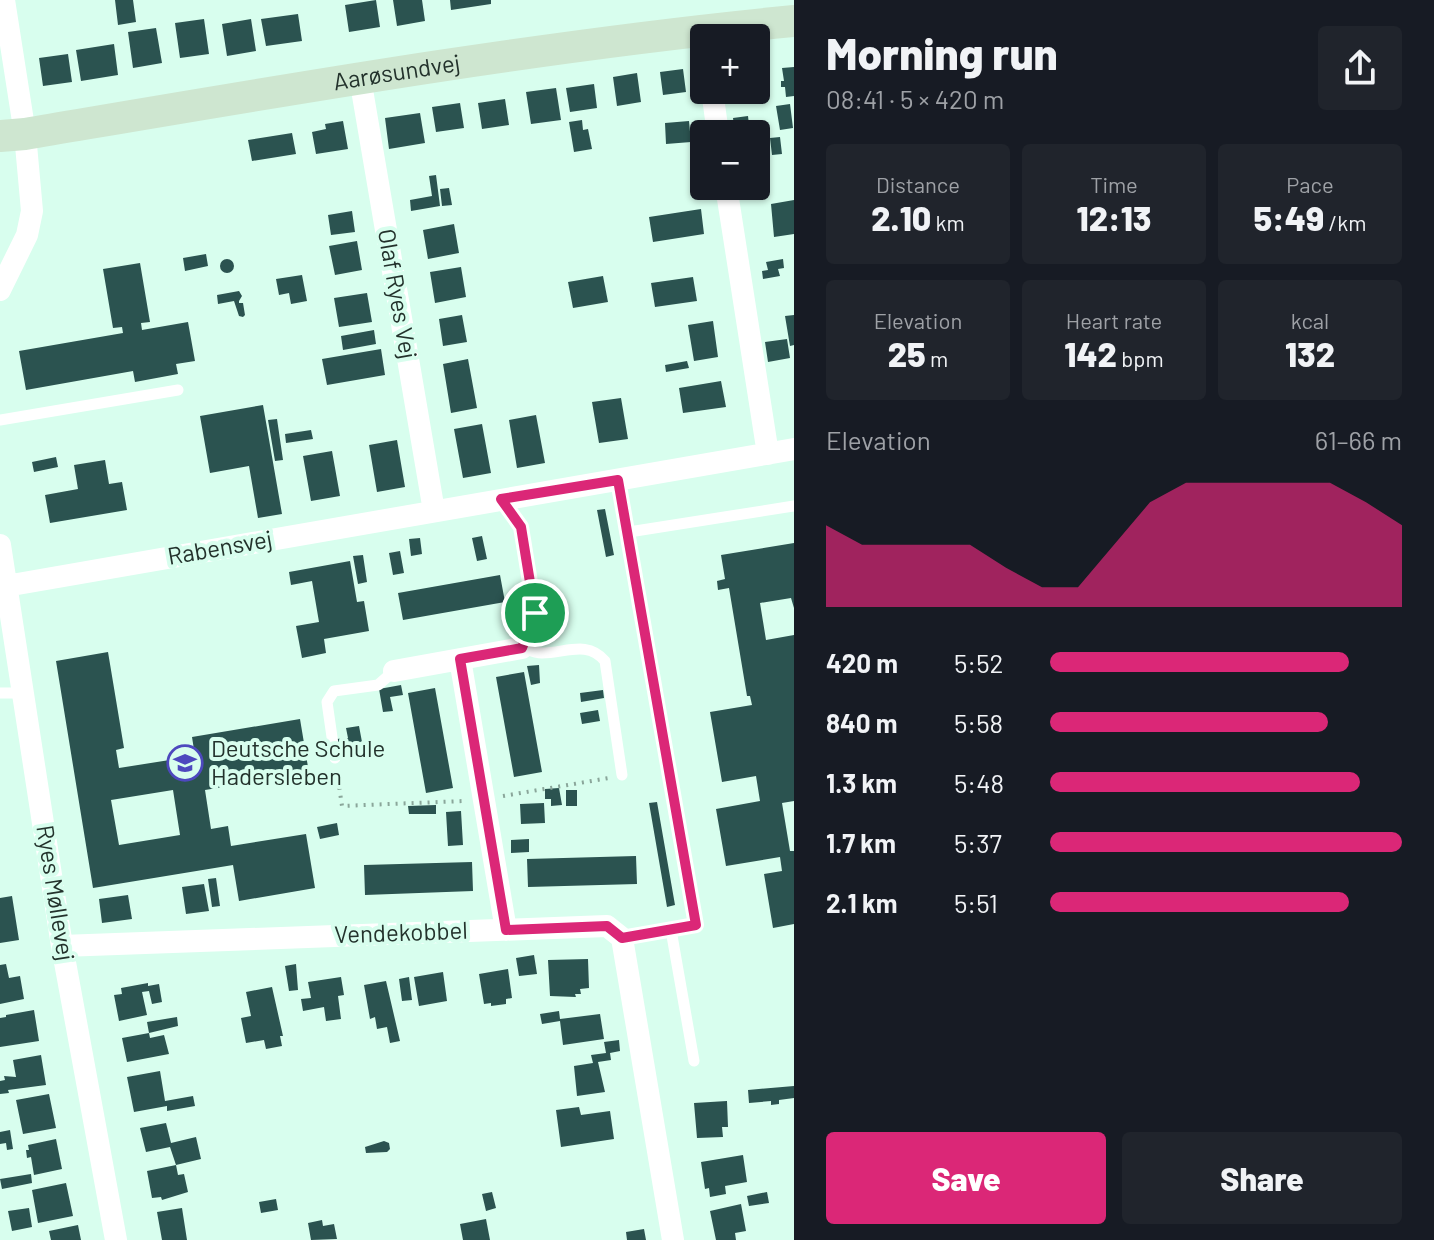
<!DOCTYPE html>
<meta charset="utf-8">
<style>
body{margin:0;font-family:Barlow,sans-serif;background:#20242c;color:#f1f3f6;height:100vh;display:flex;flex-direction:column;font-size:30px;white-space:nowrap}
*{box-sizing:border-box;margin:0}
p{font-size:26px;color:#9ea1a6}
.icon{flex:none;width:44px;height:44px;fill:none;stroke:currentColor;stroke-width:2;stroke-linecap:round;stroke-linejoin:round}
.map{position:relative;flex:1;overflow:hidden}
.side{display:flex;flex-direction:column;background:#171b24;width:640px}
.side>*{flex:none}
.controls{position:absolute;left:690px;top:24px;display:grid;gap:16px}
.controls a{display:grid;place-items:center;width:80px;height:80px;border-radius:8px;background:#171b24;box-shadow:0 2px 6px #0004;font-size:40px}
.pin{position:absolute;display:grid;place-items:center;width:68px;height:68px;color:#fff;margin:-34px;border:4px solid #fff;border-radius:50%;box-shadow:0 2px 8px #0007}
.round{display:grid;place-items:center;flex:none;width:84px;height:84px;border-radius:8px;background:#20242c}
.overview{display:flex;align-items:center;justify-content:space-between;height:136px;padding:0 32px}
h1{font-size:44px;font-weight:800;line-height:60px}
.metrics{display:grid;grid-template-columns:repeat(3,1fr);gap:12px;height:136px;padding:8px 32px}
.metrics div{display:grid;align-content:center;border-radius:8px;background:#20242c;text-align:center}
.metrics b{font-size:34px;font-weight:800}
.metrics small{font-size:22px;font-weight:400}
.metrics p{font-size:22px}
.chart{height:224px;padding:16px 32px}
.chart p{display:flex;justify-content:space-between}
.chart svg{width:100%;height:144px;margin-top:8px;fill:#db2777;opacity:.7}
.action{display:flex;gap:16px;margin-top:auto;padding:16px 32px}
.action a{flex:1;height:92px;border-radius:8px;background:#db2777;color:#fff;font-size:32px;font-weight:800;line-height:92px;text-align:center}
.action a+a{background:#20242c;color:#f1f3f6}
ul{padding:0 32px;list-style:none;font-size:26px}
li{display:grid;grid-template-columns:128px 96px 1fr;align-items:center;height:60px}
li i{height:20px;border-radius:10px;background:#db2777}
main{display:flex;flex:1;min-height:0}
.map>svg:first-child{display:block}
</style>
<main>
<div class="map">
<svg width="794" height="1240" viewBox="0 0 794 1240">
<rect width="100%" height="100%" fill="#d8feee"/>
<path fill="#2b5350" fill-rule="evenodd" d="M115 0H133L136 22 118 25Z
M376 0 380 27 349 32 345 5Z
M393 0H422L425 21 397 26Z
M450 0H491V4L451 10Z
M298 14 302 41 266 46 261 19Z
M204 19 209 54 180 58 175 23Z
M251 19 256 51 227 56 222 24Z
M156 28 162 63 133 68 128 32Z
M114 44 118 75 81 81 76 50Z
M68 54 72 82 43 86 39 58Z
M794 67V96L786 97 785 87H781V81H784L782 68Z
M683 69 686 92 663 95 660 72Z
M765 69 769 100 735 104 733 90H756V70Z
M637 73 641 102 617 106 613 77Z
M594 84 597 108 570 112 566 88Z
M556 88 561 120 531 124 526 92Z
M505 99 509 125 482 129 478 103Z
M460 103 464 128 436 132 432 107Z
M790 104 793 128 780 130 776 106Z
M420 113 425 143 389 149 385 118Z
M748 116 750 134H735L733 118Z
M582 120 583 130 588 129 592 149 574 152 569 122Z
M343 121 348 149 316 154 312 132 326 129 325 124Z
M689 121 691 142 666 144 665 123Z
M292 133 296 154 252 161 248 140Z
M780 137 782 154 772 155 770 138Z
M436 175 440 206 411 211 410 200 432 196 429 176Z
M449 188 452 205 442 206 440 189Z
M794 200V234L774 237 771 204Z
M701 209 704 234 653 242 649 217Z
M352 211 355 232 331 235 328 215Z
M454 224 459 253 428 259 423 230Z
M357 241 362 270 335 275 329 246Z
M206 254 208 266 185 271 183 258Z
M220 266a7 7 0 1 1 14 0a7 7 0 1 1-14 0Z
M783 259 784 268 778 269 780 276 763 279 762 271 768 270 766 262Z
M140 263 150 322 141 323 142 330 188 322 195 361 176 364 178 374 135 382 133 371 26 390 19 351 123 333 122 327 113 328 103 269Z
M461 267 466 297 435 303 430 272Z
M302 275 307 301 291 304 289 293 279 295 276 279Z
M603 276 608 302 573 308 568 282Z
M693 277 697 301 655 307 651 283Z
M239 291 242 296 239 301V303H243L245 315 243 317 239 316 234 301 218 304 217 295Z
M367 293 372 322 339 327 334 298Z
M462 315 467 342 443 346 439 319Z
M794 315V345L790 346 785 316Z
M713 321 718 357 694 361 688 325Z
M374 330 376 344 343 350 341 336Z
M787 339 790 358 768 362 765 342Z
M381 349 385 375 327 385 322 359Z
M468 359 477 408 451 413 443 364Z
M687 361 689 368 666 372 665 365Z
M721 381 726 407 683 413 679 388Z
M621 398 628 439 599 443 592 402Z
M263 405 282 514 258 518 249 466 210 473 200 416Z
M536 415 545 463 517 468 509 420Z
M277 419 283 460 275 461 268 420Z
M482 424 491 473 463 478 454 429Z
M311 430 313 439 286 443 285 434Z
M397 440 405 487 377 492 369 445Z
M332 451 340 496 311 501 303 456Z
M56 457 58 467 34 472 32 462Z
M105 460 109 484 122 482 127 510 50 523 45 495 78 489 74 465Z
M605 509 614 555 606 557 597 510Z
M482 536 487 559 477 561 472 538Z
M420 538 422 554 411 556 409 539Z
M794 543V608L791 598 760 603 766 640 794 635V801L782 803 790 851H794V924L773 928 764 874 782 871 780 857 726 866 716 809 760 801 756 776 722 782 710 712 752 705 750 696H747L729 588 718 590 717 581 725 579 721 555Z
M400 551 404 573 393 575 389 553Z
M363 555 367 582 358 584 353 556Z
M350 561 357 602 364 601 369 631 324 639 326 653 302 658 296 626 319 622 312 581 291 585 289 572Z
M500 575 505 602 403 620 398 593Z
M108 652 124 748 116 750 119 768 195 756 192 737 300 719 309 773 205 790 211 829 228 826 231 846 306 834 315 888 239 901 233 865 93 888 56 661ZM173 790 180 835 119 845 111 800Z
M539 665 540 683 531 685 527 666Z
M524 672 542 772 514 777 496 677Z
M401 685 403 695 390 697 393 711 383 712 379 689Z
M435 688 453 788 426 793 408 693Z
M603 690 604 698 581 702 580 693Z
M598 710 600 721 582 724 580 713Z
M359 726 362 742 337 746 336 739 348 738 346 728Z
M559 788 562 805 551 806V799H545V789Z
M566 790H577V806H566Z
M657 802 675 905 667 907 649 803Z
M544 803 545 823 521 824 520 804Z
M436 805V814H409L408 806Z
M461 811 463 845 448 846 446 812Z
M337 823 339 835 320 839 317 827Z
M529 839V852L511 853V840Z
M636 856 637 884 528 887 527 859Z
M472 862 473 891 365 895 364 865Z
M216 878 220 906 212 907 208 879Z
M204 884 209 911 186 914 182 887Z
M128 895 132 919 102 923 99 899Z
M12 896 19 940 0 943V898Z
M534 955 537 974 519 976 516 958Z
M588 959 589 988 580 989 581 994H575L576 997 550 996 548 960Z
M6 964 9 978 20 976 24 999 0 1004V965Z
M296 964 298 990 289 991 285 966Z
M508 969 512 998 506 999V1004L491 1006V1003L484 1004 479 974Z
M443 972 447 1001 419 1006 414 977Z
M341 977 344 995 338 996 341 1019 326 1021 324 1007 303 1011 301 999 311 998 308 982Z
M409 977 412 1000 402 1001 399 979Z
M386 981 400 1041 390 1043 387 1027 377 1029 375 1017 370 1019 364 985Z
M148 983V986L159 984 162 1002 152 1004 149 991 142 992 147 1015 119 1021 114 995 122 994 121 988Z
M272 987 283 1036H280L282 1046 266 1049 264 1040 246 1043 241 1018 251 1016 246 992Z
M34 1010 39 1041 0 1047V1018L6 1017V1015Z
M559 1011 560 1019 600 1014 604 1039 563 1045 560 1021 542 1024 540 1014Z
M177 1017 178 1026 149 1033 147 1022Z
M149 1033 150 1038 164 1035 169 1054 127 1062 122 1038Z
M619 1040 620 1051 610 1053 611 1060 598 1062 605 1092 577 1096 574 1066 593 1063 591 1055 606 1053 604 1042Z
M41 1055 46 1085 8 1090 9 1093 0 1094V1081L5 1080 4 1076 16 1077 13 1060Z
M160 1071 165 1101 193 1096 195 1106 167 1111V1106L134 1112 127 1077Z
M794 1086V1098L779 1100V1104L771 1105V1101L749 1103 748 1090Z
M49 1094 56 1128 23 1134 16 1100Z
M727 1101 728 1127H722L723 1137 697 1138 694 1103Z
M579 1107 581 1115 610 1111 614 1139 561 1147 556 1110Z
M166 1123 171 1143 196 1137 201 1159 176 1165 178 1175 184 1174 188 1192 162 1200 161 1197 152 1198 147 1171 176 1165 170 1147 146 1152 140 1128Z
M10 1130 13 1149 7 1150 6 1143 0 1144V1132Z
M56 1139 62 1169 34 1175 31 1157 27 1158 26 1150H29L28 1145Z
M384 1141 389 1143 390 1149 387 1152 366 1153 365 1147Z
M743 1155 747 1182 725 1186 726 1194 710 1197 709 1188 705 1189 701 1162Z
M31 1174 32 1183 2 1189 0 1179Z
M66 1183 73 1216 38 1223 32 1190Z
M492 1192 496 1208 486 1211 482 1194Z
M767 1192 769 1203 749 1206 747 1196Z
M276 1199 278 1210 261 1213 259 1202Z
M741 1204 746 1231 735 1233 736 1240H716L710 1211Z
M29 1208 32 1227 12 1231 8 1211Z
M182 1208 187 1240H162L157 1212Z
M486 1219 490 1240H463L460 1224Z
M322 1220 323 1226 334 1224 337 1239 311 1240 308 1223Z
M78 1225 81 1240H51L49 1231Z
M644 1229 646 1240H627L626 1232Z"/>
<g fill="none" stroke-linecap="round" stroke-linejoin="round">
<path stroke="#8aa69a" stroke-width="4" stroke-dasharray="2 6" stroke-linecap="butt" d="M513 516 521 527 535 613 528 631
M337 772 342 806 463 801
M503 796 609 778"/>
<path stroke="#fff" stroke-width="11" d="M0 420 178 390
M618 480 696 925 622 938
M629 532 794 506
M522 648C528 650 535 653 542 653 566 653 587 640 605 661L622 775
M0 693H23
M335 758 327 702 334 691 378 685 394 671
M671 930 694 1061"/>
<path stroke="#fff" stroke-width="22" d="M360 78 434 511
M712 90 718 134
M726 186 768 454
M0 290 27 235 32 211 25 134 4 0
M0 545 62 946 116 1240
M6 586 794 449
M460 659 506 930
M394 671 522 648
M62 946 607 926 622 938 673 1240"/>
<path stroke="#cee6d0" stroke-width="32" id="s1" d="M0 136 25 134C280 91 536 46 794 21"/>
</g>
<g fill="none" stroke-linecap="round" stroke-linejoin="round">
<defs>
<path id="route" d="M618 480 696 925 622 938 607 926 506 930 460 659 522 648 535 613 521 527 501 499Z"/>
</defs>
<use href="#route" stroke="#fff" stroke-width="16"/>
<use href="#route" stroke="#db2777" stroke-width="10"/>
</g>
<defs>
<symbol id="school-ring" viewBox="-11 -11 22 22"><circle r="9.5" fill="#d8feee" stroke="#4d48be" stroke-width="1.5"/><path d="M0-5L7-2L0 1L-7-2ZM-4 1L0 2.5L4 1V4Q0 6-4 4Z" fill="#4d48be"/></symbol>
</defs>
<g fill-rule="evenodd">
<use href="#school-ring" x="165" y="743" width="40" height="40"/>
</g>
<g text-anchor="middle" stroke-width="8" stroke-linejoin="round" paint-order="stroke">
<g font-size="24" fill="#23322c" stroke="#d8feee">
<text dy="8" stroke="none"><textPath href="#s1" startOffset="402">Aarøsundvej</textPath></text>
<text transform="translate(397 294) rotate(80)" y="8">Olaf Ryes Vej</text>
<text transform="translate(220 548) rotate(-10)" y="8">Rabensvej</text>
<text transform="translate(55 893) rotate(81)" y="8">Ryes Møllevej</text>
<text transform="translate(401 933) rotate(-2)" y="8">Vendekobbel</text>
</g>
<g font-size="24" fill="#23322c" stroke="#d8feee" text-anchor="start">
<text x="211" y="757">Deutsche Schule<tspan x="211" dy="28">Hadersleben</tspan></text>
</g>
</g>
</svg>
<div class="controls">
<a>+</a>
<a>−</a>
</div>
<div class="pin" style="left:535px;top:613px;background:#1e9e55"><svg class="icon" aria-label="arrive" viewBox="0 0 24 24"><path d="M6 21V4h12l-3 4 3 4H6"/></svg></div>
</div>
<section class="side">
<div class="overview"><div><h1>Morning run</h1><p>08:41 · 5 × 420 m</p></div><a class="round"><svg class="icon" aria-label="share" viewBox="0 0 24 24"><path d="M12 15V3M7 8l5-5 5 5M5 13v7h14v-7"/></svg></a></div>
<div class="metrics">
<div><p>Distance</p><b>2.10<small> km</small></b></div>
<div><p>Time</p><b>12:13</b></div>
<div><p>Pace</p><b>5:49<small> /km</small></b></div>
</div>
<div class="metrics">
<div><p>Elevation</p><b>25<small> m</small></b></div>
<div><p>Heart rate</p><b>142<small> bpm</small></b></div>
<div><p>kcal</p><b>132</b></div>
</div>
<div class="chart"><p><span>Elevation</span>61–66 m</p>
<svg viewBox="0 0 160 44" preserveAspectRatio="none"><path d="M0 44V19L10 25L20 25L30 25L40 25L50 32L60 38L70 38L80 25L90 12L100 6L110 6L120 6L130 6L140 6L150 12L160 19V44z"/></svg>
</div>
<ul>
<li><b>420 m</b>5:52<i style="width:85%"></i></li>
<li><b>840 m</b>5:58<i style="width:79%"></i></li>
<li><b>1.3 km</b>5:48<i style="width:88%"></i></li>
<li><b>1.7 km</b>5:37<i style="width:100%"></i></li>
<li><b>2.1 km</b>5:51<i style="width:85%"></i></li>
</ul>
<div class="action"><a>Save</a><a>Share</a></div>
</section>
</main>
